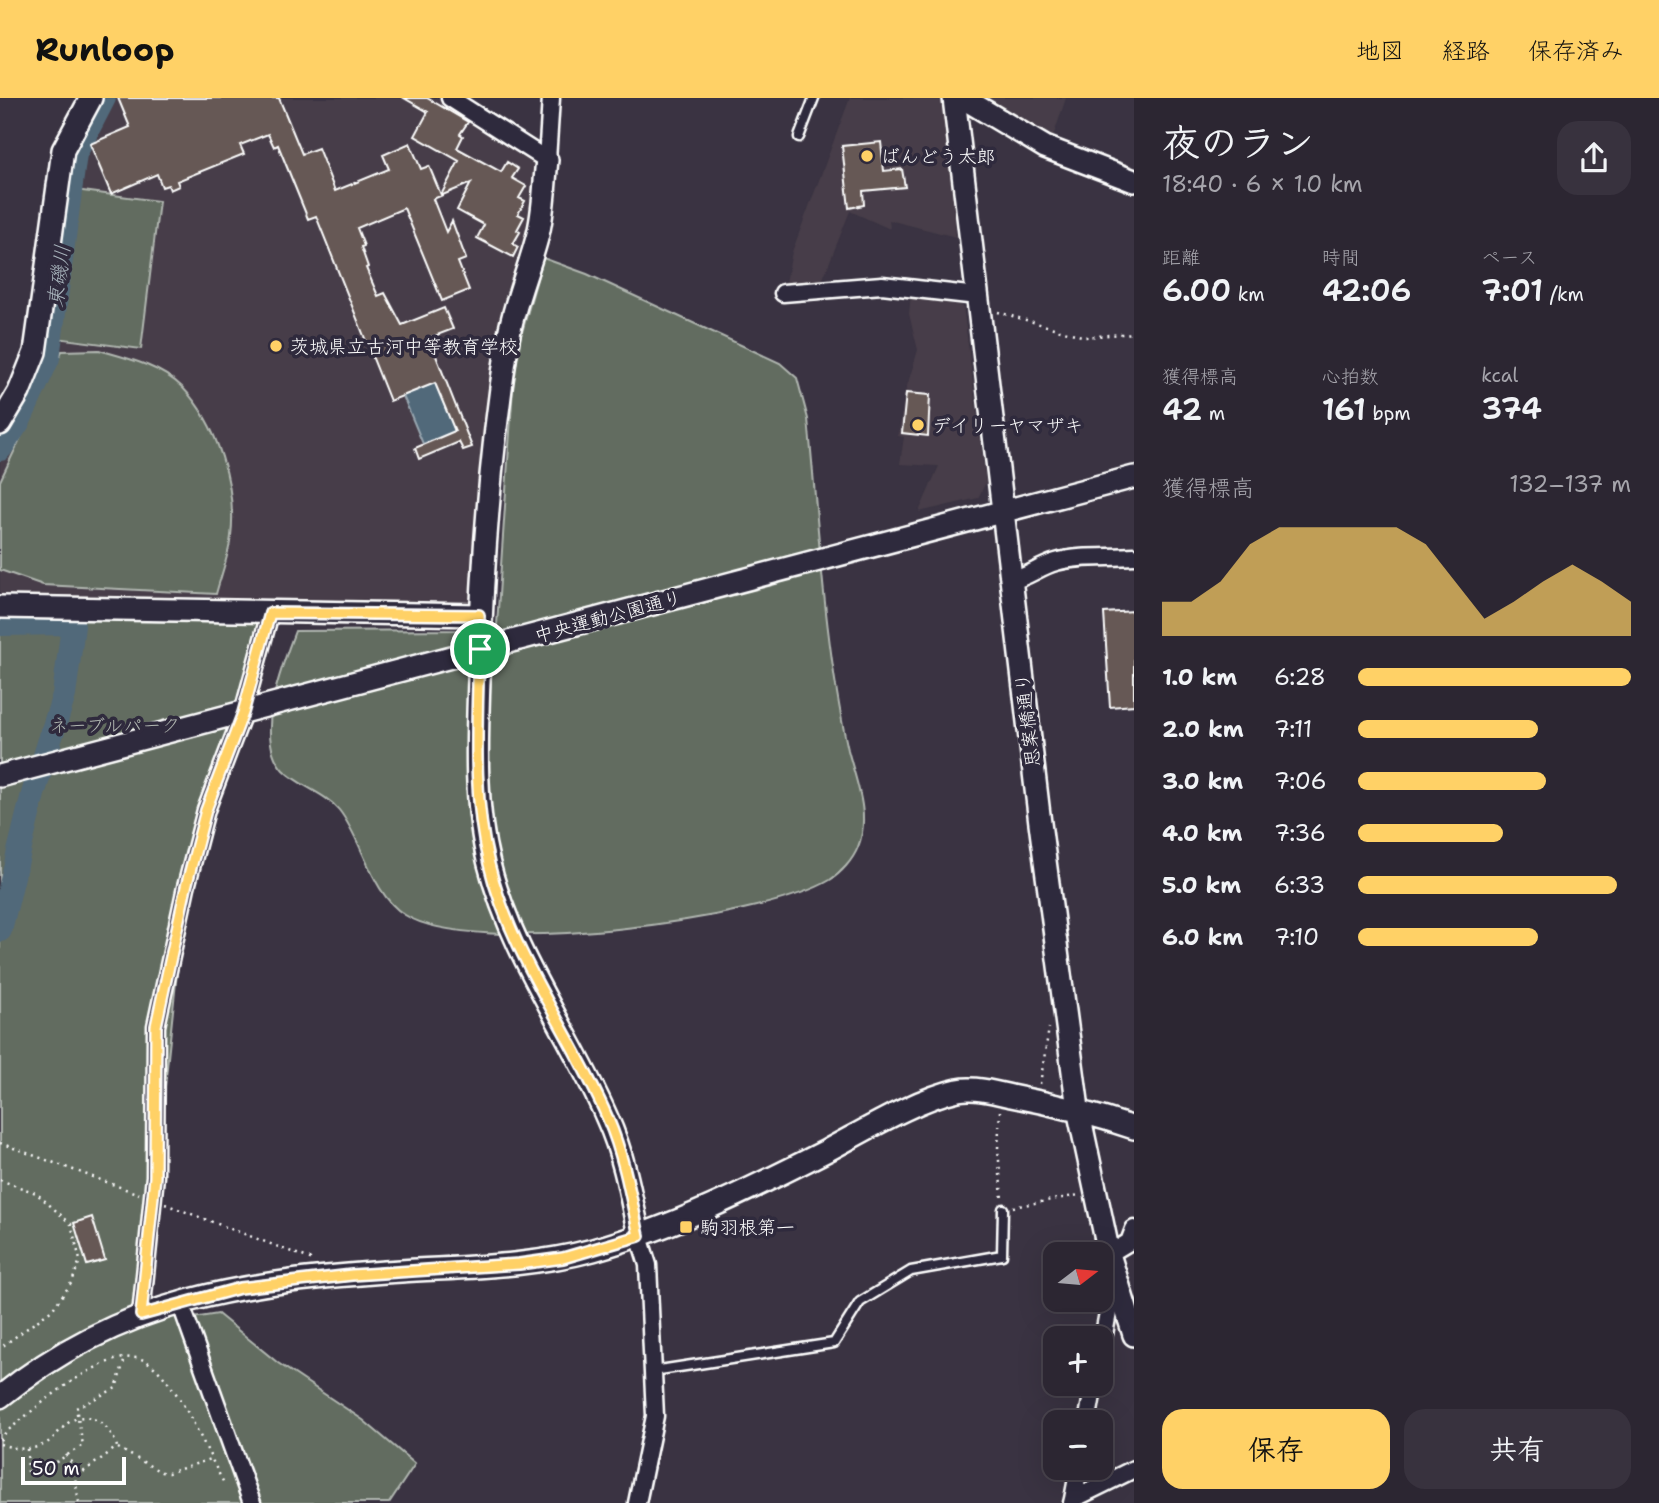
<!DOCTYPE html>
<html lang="ja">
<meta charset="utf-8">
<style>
body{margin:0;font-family:"Shantell Sans","Klee One",sans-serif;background:#38323e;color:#f1f3f6;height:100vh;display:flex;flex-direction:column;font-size:26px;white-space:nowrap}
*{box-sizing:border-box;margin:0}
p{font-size:23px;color:#a6a5ac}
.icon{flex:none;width:38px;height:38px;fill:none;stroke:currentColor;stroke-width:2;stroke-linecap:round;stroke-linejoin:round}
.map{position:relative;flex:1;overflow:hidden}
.panel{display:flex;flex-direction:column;background:#2c2632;width:525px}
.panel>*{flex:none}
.needle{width:46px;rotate:74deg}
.fabs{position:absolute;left:1043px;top:1144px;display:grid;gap:14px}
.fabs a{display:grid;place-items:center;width:70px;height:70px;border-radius:14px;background:#2c2632;box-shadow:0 7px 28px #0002,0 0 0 2px #48434d;font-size:35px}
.scale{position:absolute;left:21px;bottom:18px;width:105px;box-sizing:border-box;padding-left:7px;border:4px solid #fff;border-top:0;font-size:19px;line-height:24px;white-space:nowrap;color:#fff;-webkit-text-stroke:5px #2f2a3d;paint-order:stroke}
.pin{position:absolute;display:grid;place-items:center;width:60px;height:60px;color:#fff;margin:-30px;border:4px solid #fff;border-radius:50%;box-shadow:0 2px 7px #0007}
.round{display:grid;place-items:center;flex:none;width:74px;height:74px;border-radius:21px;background:#38323e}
.head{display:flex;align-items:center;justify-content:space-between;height:119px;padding:0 28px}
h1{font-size:38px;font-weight:600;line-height:52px}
.metrics{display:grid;grid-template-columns:repeat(3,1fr);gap:10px;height:119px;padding:7px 28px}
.metrics div{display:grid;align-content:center}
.metrics b{font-size:30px;font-weight:600}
.metrics small{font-size:19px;font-weight:400}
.metrics p{font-size:19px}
.chart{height:196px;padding:14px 28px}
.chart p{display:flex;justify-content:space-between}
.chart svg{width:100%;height:126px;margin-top:7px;fill:#ffd166;opacity:.7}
.action{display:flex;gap:14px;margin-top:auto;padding:14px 28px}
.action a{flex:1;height:80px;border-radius:21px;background:#ffd166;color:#111;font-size:28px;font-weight:600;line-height:80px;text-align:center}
.action a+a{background:#38323e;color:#f1f3f6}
ul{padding:0 28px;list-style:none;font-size:23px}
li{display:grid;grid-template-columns:112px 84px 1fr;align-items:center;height:52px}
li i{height:18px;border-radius:9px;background:#ffd166}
header{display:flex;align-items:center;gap:42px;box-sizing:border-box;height:98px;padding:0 35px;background:#ffd166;color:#111}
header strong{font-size:33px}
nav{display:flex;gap:38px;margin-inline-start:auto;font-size:24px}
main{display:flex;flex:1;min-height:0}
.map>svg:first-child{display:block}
</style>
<header>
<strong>Runloop</strong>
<nav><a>地図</a><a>経路</a><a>保存済み</a></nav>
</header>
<main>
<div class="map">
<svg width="1134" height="1405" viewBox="0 0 1134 1405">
<rect width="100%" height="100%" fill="#3a3342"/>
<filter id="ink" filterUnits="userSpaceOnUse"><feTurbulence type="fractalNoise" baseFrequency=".0143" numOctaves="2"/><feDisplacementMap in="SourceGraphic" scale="14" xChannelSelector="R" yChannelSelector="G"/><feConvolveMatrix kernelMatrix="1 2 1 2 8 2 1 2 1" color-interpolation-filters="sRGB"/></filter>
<g filter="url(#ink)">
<path fill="#473e48" d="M108 0H438L532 61 536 71 531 130 474 508 0 505V358L24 321 51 261 78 56Z
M850 0H944L956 139 889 122 890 131 850 113 820 188 785 190 792 154Z
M986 0H1066L1053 39Z
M911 196 963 208 986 384 978 400 919 414 939 368 900 366 904 339 898 338 905 295 918 252 909 216Z"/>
<path fill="#626c60" stroke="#b0b6b0" stroke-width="2" d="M75 92 159 103 141 251 56 240Z
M543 160 587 176 780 265 797 280 808 321C819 431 824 544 848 652 856 683 871 718 858 749 853 762 841 775 830 782 762 823 473 860 405 817 371 796 363 742 339 712 325 695 299 688 283 672 253 639 282 568 295 533L470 532 497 527 515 259Z
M99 252C127 260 161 268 182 289 217 325 237 389 231 438 229 457 221 477 216 496L43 487 0 472V383L62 253Z
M0 509 270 515 186 789 141 1216 176 1206 187 1221 218 1216 278 1265 363 1322 415 1366 389 1405H0Z"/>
<path fill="#51697a" stroke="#97a5af" stroke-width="2" d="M435 285 455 333 423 346 403 298Z"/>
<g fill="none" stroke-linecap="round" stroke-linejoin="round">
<path stroke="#51697a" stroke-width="24" d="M0 351 19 323 48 260 75 56 104 0
M0 526 71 525 73 528 64 597 33 696 0 832"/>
</g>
<path fill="#665955" stroke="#fff" stroke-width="2" d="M118 0H279L302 56 318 50 335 93 389 71 383 57 410 45 421 71 429 68 441 97 459 63 415 38 428 14 404 0H427L468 24 460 36 463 38 457 50 501 74 507 64 518 71 512 80 526 88 519 100 525 103 518 116 524 119 517 132 520 134 513 146 518 149 513 159 477 140 484 127 457 112 471 85 433 101 446 134 452 123 466 161 458 164 469 192 442 203 404 110 357 130 364 148 361 149 368 169 366 170 378 198 385 195 402 227 444 210 453 231 429 240 472 349 463 352 459 344 419 361 415 350 455 333 435 285 390 303 316 118 308 121 278 47 274 49 268 36 240 47 244 56 177 83 179 88 170 92 168 87 162 89 157 76 111 96 90 46 130 29Z
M881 44 884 73 902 71 905 89 863 93 864 107 849 110 842 48Z
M906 295 930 297 928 338 902 335Z
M1134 513V607L1110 609 1104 515Z
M92 1119 105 1162 87 1167 74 1125Z"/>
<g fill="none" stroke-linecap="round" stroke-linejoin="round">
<defs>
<path id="lane" d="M799 39 814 0
M653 1273 834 1245 860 1204 911 1173 1002 1157 1003 1111"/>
<path id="street" d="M450 0 547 62 551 0
M783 195 882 187 977 198
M1010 483C1029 479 1038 469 1056 464 1080 457 1109 460 1134 458
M1109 1156 1129 1144 1134 1131
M180 1204 252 1405
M141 1217 155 1078 156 928 186 789 206 712 243 615 270 515
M1101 1252 1115 1177
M1087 1325 1094 1286
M1073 1401 1079 1370
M637 1405 655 1318 648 1167 639 1138
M1072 1405 1073 1401 1134 1371"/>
<path id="secondary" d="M954 0 1040 725 1078 1011 1109 1156 1134 1237
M963 0 1045 49 1134 83
M547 62C544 87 544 116 537 140 528 174 513 208 508 242 490 355 482 469 479 582 477 643 474 707 489 766 512 858 570 934 607 1020 624 1057 631 1098 639 1138
M0 326 19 294 35 254 63 52 91 0
M0 509 479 517
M0 678 1134 379
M0 1299C123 1199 249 1183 401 1173 466 1169 530 1169 593 1152 675 1129 751 1091 826 1053 864 1033 916 1001 958 992 975 989 994 994 1011 998 1053 1006 1093 1016 1134 1030"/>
</defs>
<use href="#lane" stroke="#fff" stroke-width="13"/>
<use href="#street" stroke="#fff" stroke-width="21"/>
<use href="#secondary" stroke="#fff" stroke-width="26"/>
<path stroke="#fff" stroke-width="2.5" stroke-dasharray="2 5" stroke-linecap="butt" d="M998 214 1085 239 1134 235
M1040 986 1049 930
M1000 1013 998 1050 1002 1101
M0 1045 139 1096
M0 1082 36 1095 71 1126 80 1162 72 1184 52 1212 0 1250
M165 1106 313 1162
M1013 1109 1079 1097
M0 1342 6 1334C33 1313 113 1239 149 1265 180 1287 206 1353 225 1387
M0 1346C15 1351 28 1353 43 1347 54 1342 58 1333 68 1325 89 1309 112 1329 117 1349L75 1380 79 1405
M118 1350 161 1374 168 1375 211 1361
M27 1351 28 1375H44L53 1366 83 1347 76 1310 116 1290 125 1260
M66 1357 79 1376"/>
<use href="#lane" stroke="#2f2a3d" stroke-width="8"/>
<use href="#street" stroke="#2f2a3d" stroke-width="16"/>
<use href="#secondary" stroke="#2f2a3d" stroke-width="21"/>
</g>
</g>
<g fill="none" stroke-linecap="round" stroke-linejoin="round" filter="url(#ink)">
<defs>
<path id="route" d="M270 515 479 517C480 599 469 685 489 766 511 858 571 934 608 1021 624 1058 631 1099 639 1138L563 1160 519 1166 352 1177 240 1190 141 1217 155 1079 156 928 186 789 206 712 243 615Z"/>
</defs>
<use href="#route" stroke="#fff" stroke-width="14"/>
<use href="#route" stroke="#ffd166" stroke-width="9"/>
</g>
<g fill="#ffd166" stroke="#2f2a3d" stroke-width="2.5">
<circle cx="867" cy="58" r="7"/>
<circle cx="276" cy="248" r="7"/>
<circle cx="918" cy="327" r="7"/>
<rect x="679" y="1122" width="14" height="14" rx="3.5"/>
</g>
<g text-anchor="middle" stroke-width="7" stroke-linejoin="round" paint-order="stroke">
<g font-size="19" fill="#fff" stroke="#2f2a3d" text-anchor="start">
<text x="881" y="65">ばんどう太郎</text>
<text x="290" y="255">茨城県立古河中等教育学校</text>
<text x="932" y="334">デイリーヤマザキ</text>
<text x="700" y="1136">駒羽根第一</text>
</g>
<g font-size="19" fill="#fff" stroke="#2f2a3d">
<text transform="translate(608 518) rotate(-15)" y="7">中央運動公園通り</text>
<text transform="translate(1027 622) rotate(-97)" y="7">思案橋通り</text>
</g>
<g font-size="19" fill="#b0b6b0" stroke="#2f2a3d">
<text x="115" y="634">ネーブルパーク</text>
</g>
<g font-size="21" font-style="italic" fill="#a8b4bc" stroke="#2f2a3d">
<text transform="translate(59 178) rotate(-83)" y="7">東磯川</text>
</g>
</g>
</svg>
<div class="fabs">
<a><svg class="needle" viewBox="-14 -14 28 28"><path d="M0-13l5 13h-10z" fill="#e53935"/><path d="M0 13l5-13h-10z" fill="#a6a5ac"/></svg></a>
<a>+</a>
<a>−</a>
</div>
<div class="scale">50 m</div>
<div class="pin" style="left:480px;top:551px;background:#1e9e55"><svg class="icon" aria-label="arrive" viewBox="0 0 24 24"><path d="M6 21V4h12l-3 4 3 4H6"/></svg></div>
</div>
<section class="panel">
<div class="head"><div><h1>夜のラン</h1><p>18:40 · 6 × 1.0 km</p></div><a class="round"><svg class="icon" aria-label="share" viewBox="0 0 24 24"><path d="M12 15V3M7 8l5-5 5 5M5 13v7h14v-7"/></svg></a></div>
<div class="metrics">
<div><p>距離</p><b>6.00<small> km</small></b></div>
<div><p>時間</p><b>42:06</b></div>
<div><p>ペース</p><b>7:01<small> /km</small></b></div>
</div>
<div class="metrics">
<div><p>獲得標高</p><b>42<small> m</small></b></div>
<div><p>心拍数</p><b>161<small> bpm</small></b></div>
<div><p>kcal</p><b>374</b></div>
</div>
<div class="chart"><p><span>獲得標高</span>132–137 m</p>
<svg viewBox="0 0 160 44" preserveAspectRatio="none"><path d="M0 44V32L10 32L20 25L30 12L40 6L50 6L60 6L70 6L80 6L90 12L100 25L110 38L120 32L130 25L140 19L150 25L160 32V44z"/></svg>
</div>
<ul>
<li><b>1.0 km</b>6:28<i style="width:100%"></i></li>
<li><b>2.0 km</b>7:11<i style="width:66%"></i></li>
<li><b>3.0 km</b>7:06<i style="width:69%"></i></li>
<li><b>4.0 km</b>7:36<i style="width:53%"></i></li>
<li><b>5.0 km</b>6:33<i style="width:95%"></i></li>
<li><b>6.0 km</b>7:10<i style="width:66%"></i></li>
</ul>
<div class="action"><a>保存</a><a>共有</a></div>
</section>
</main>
